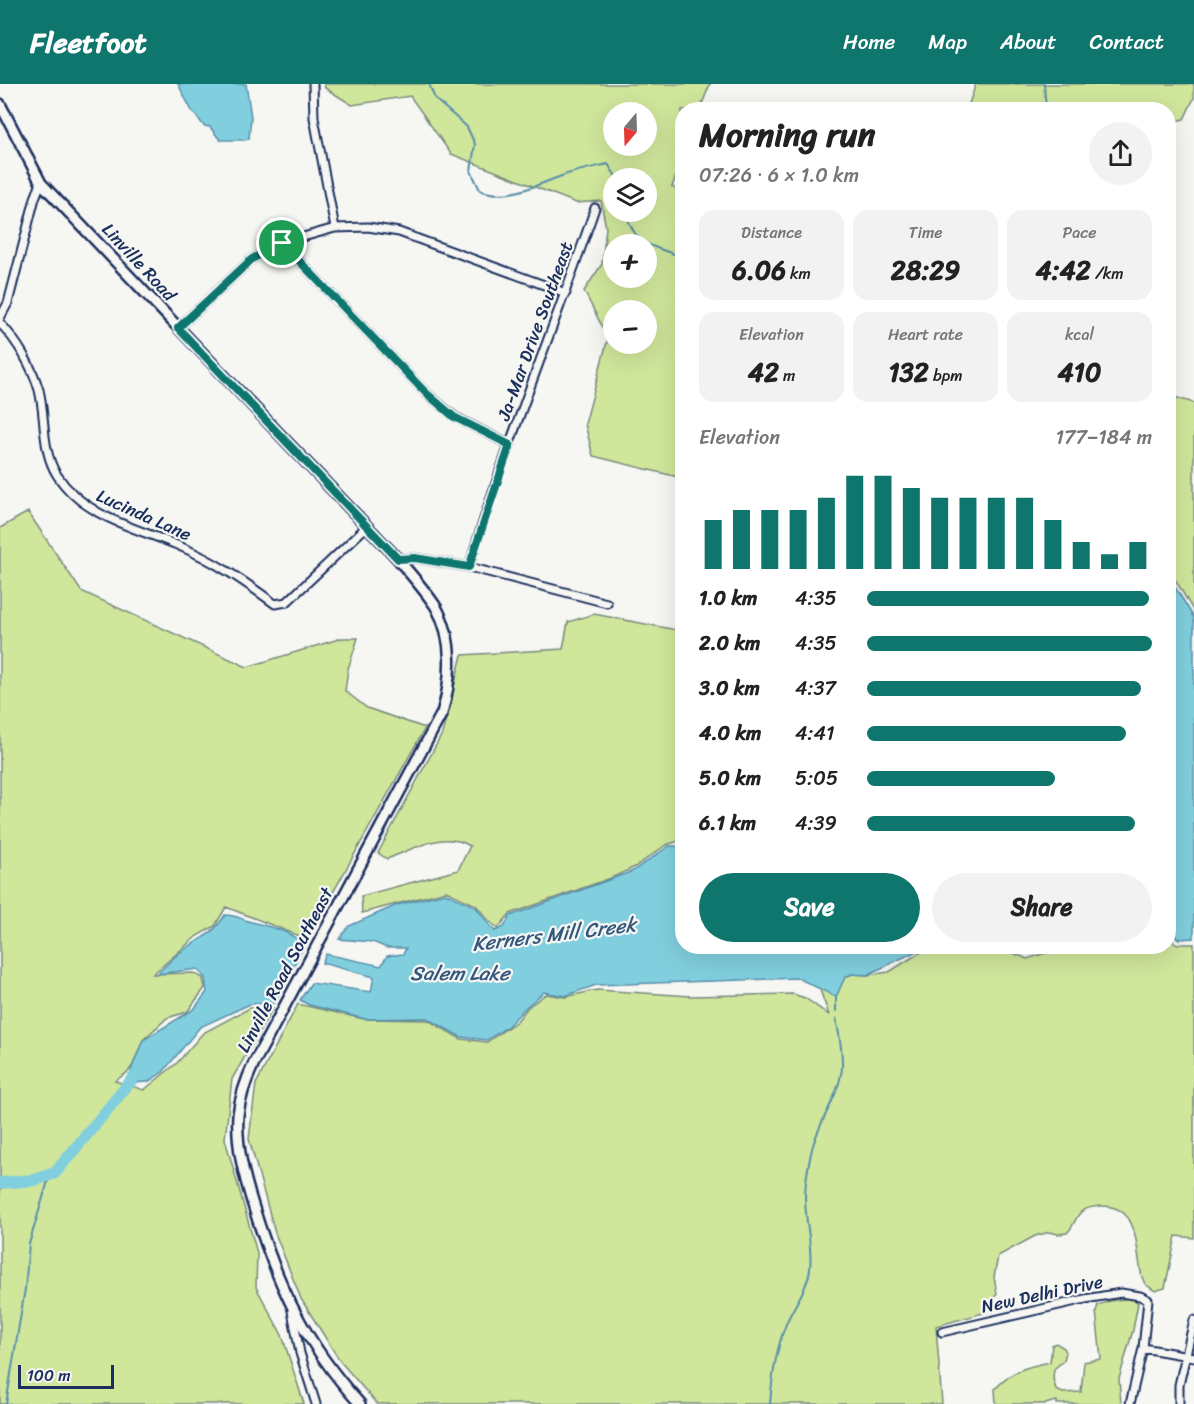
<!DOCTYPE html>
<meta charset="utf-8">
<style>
body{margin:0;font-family:Sriracha,sans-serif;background:#f2f2f2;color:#222;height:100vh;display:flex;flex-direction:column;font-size:22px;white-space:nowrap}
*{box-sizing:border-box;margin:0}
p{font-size:20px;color:#767676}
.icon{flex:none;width:33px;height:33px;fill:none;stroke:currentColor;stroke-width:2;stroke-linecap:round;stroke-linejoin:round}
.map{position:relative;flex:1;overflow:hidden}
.drawer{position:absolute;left:675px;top:18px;width:501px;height:852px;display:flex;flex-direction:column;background:#fff;border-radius:24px;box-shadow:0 6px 24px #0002}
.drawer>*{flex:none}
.needle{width:39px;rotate:199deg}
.tools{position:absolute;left:603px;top:18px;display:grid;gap:12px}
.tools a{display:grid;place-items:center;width:54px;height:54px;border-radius:50%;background:#fff;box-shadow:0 6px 24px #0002;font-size:30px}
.scale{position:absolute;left:18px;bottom:15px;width:96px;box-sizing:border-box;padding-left:6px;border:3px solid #1b2f5e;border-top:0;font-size:16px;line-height:21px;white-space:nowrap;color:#1b2f5e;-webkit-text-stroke:4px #f6f6f2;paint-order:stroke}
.pin{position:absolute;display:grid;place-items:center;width:51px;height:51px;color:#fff;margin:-26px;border:3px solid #fff;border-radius:50%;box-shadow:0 2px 6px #0007}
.round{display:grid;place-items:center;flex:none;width:63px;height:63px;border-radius:32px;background:#f2f2f2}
.summary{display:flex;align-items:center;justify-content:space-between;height:102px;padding:0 24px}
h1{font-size:33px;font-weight:700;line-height:45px}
.stats{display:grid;grid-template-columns:repeat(3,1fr);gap:9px;height:102px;padding:6px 24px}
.stats div{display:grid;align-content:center;border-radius:15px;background:#f2f2f2;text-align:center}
.stats b{font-size:26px;font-weight:700}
.stats small{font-size:16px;font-weight:400}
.stats p{font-size:16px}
.chart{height:168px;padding:12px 24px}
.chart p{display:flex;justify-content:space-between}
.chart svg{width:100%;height:108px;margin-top:6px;stroke:#0f766e;stroke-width:6}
.cta{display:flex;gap:12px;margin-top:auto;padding:12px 24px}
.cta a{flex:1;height:69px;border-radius:36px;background:#0f766e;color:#fff;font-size:24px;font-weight:700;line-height:69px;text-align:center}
.cta a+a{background:#f2f2f2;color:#222}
ul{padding:0 24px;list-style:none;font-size:20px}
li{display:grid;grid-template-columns:96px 72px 1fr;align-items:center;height:45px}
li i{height:15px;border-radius:8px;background:#0f766e}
header{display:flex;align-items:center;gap:36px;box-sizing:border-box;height:84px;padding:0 30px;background:#0f766e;color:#fff}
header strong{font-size:28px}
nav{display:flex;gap:33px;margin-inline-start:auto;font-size:21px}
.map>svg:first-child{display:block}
</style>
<header>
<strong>Fleetfoot</strong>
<nav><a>Home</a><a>Map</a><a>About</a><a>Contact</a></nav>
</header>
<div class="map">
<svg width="1194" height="1320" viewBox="0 0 1194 1320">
<rect width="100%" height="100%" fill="#f6f6f2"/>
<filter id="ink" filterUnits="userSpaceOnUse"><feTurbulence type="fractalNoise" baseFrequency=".0167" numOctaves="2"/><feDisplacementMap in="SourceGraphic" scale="12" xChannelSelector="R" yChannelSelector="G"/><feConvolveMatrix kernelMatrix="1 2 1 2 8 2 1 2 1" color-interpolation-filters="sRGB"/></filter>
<g filter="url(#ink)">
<path fill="#d0e69b" stroke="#768a7c" stroke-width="1.5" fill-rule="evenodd" d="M324 0H710L700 25 682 26V75L672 103 682 108V394L593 372 585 340 608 254 584 207 602 180 606 144 601 117 576 119 451 70 410 12 352 21 325 4ZM646 28V62H614V28ZM646 94V128H614V94ZM614 160H646V194H614ZM646 226V260H614V226Z
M976 0H1194V14L1184 35 1169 38 1168 26 967 25Z
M1168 311 1194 319V528L1169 485Z
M28 428 81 507 247 583 342 554H358L348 585 345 607 367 624 425 644 307 855 226 823 215 842 197 852 153 890 194 889 203 894 205 904 187 928 167 934 143 956 133 981 128 988 115 997 144 1006 177 979 203 949 250 924H273L232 995 225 1055 257 1169 256 1203 282 1251 304 1320H0V444Z
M594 530 682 547V756L666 761 635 783 611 794 510 830 498 844 491 839 476 821 446 807 362 829 361 812 458 786 470 762C444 746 413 765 387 775L378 769 442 650 462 571 563 565 568 538Z
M1169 854 1177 860H1194V1154L1176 1152 1165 1204 1155 1207 1145 1200 1142 1193C1135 1165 1141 1122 1102 1122 1095 1122 1085 1124 1080 1129 1075 1135 1073 1143 1067 1149L1058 1150 1050 1148 1035 1152 998 1172 994 1193 997 1210 989 1220 987 1228 936 1242 942 1320H377L340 1277 301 1215 275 1149 249 1055 256 1000 298 920 364 935 428 936 461 955 487 958 517 937 528 923 546 910 565 913 597 906 691 912 793 910 805 914 829 931 819 903 836 912 845 893 852 890 867 891 889 888 921 868 934 863H1000L1027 875 1064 863H1115L1139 868 1145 863 1168 862Z
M1132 1214 1138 1219 1133 1246 1119 1295 1121 1320H1057V1317L1045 1320H996L995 1305C1013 1286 1025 1283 1050 1278L1052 1261 1056 1259 1064 1264 1066 1268 1064 1276 1054 1285 1053 1294 1056 1306 1063 1309 1081 1308 1084 1278 1101 1275 1096 1227 1098 1221 1110 1217Z"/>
<path fill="#81cfde" stroke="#588fab" stroke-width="1.5" d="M178 0H246L251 33 249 55 245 56H220L210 43 204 42 192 27Z
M1169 493 1194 534V854L1179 855 1168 847Z
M669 762H682V862L925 863 867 891 852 890 845 893 836 913 798 894 596 901 565 912 544 908 526 923 508 942 487 956 461 953 427 934 365 935 309 921 300 916 311 899 371 908 374 893 322 879 326 870 381 882 387 872 403 870 406 864H387L373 858 339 855 349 842 397 821 445 809 476 823 490 842 495 847 504 843 510 832 633 787Z
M225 831C235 831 239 834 248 837 266 842 292 846 304 862L274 919 250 920 200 943 163 988 148 998 130 999 131 986 143 956 194 925 207 908 205 894 198 885 157 890C164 883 171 876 178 870 198 854 211 854 225 831Z"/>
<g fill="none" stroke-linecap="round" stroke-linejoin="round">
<path stroke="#588fab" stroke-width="2" d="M429 0 435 15 467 43 475 60 471 87 480 106C508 118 540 99 567 90 580 86 595 83 608 80L617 94
M1044 0 1046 26
M626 128C635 164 652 161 682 173
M836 927V912
M6 1320 25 1205 29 1160 48 1097 55 1089
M770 1320C772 1293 776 1265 786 1240 793 1222 807 1206 810 1186 813 1162 805 1138 805 1113 805 1098 808 1083 811 1069 817 1039 839 1014 842 984 843 967 839 950 836 934"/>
<path stroke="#81cfde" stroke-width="12" d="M0 1099 35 1096 55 1089 139 987"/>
<defs>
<path id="minor" d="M313 0 314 34 335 144
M282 159 425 308 455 333 510 361
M0 234 8 219 35 114 41 99
M0 239C17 257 32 282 39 306 46 333 41 366 57 391 84 433 134 443 177 461 213 476 244 497 275 520L287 518 366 443
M178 244 252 175 282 159 335 144 368 143 399 148 566 209
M398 475 415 474 469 483 607 519
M469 483C505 362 554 244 595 124
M292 1227 300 1269 316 1320
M942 1248 1085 1215 1121 1209 1140 1212 1148 1216 1143 1264 1130 1320
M1143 1264 1194 1273
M1179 1320V1301L1194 1236"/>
<path id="secondary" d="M0 20 41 99 398 475C411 491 425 506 436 523 454 554 452 596 442 629L254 979C246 996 240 1013 238 1031 236 1062 244 1092 253 1121 277 1200 304 1258 360 1320"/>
</defs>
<use href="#minor" stroke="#1b2f5e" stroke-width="11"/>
<use href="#secondary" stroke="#1b2f5e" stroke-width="14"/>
<use href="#minor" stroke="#f6f6f2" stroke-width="7"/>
<use href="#secondary" stroke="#f6f6f2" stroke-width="9"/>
</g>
</g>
<g fill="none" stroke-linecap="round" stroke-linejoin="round" filter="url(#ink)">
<defs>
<path id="route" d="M282 159 425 308 454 333 510 361 469 483 415 474 398 475 178 244 252 175Z"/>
</defs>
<use href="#route" stroke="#fff" stroke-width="12"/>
<use href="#route" stroke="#0f766e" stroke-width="8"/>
</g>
<g text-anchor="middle" stroke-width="4.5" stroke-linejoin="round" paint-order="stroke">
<g font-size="18" fill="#1b2f5e" stroke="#f6f6f2">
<text transform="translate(139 178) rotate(47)" y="6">Linville Road</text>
<text transform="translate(535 247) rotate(-70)" y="6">Ja-Mar Drive Southeast</text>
<text transform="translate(144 431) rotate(24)" y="6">Lucinda Lane</text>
<text transform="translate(285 886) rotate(-62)" y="6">Linville Road Southeast</text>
<text transform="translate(1042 1210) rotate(-12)" y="6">New Delhi Drive</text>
</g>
<g font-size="20" font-style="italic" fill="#34577e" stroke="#f6f6f2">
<text transform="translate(554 850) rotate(-7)" y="7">Kerners Mill Creek</text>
<text x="460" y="896">Salem Lake</text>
</g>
</g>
</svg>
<div class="tools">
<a><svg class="needle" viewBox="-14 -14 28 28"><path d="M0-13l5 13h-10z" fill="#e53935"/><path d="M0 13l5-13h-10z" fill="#767676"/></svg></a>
<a><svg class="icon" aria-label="layers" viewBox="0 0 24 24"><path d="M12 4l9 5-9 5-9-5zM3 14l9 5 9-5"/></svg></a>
<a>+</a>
<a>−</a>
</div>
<div class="scale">100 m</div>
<div class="pin" style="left:282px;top:159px;background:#1e9e55"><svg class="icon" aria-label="arrive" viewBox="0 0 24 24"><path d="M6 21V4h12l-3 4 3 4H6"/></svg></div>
<section class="drawer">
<div class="summary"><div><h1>Morning run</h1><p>07:26 · 6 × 1.0 km</p></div><a class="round"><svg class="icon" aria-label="share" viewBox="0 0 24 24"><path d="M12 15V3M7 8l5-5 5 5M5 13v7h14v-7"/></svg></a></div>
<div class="stats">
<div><p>Distance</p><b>6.06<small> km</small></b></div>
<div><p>Time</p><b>28:29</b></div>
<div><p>Pace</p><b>4:42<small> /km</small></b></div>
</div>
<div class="stats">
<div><p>Elevation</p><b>42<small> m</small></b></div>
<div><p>Heart rate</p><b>132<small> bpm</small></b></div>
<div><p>kcal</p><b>410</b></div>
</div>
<div class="chart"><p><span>Elevation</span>177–184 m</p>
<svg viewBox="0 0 160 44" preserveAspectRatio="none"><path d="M5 44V24M15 44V20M25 44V20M35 44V20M45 44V15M55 44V6M65 44V6M75 44V11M85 44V15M95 44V15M105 44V15M115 44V15M125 44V24M135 44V33M145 44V38M155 44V33"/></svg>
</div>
<ul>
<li><b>1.0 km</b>4:35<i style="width:99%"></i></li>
<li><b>2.0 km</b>4:35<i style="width:100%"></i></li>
<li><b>3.0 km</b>4:37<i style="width:96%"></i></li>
<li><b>4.0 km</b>4:41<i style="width:91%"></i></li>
<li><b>5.0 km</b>5:05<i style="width:66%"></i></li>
<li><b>6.1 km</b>4:39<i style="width:94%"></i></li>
</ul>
<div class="cta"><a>Save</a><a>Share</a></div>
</section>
</div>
